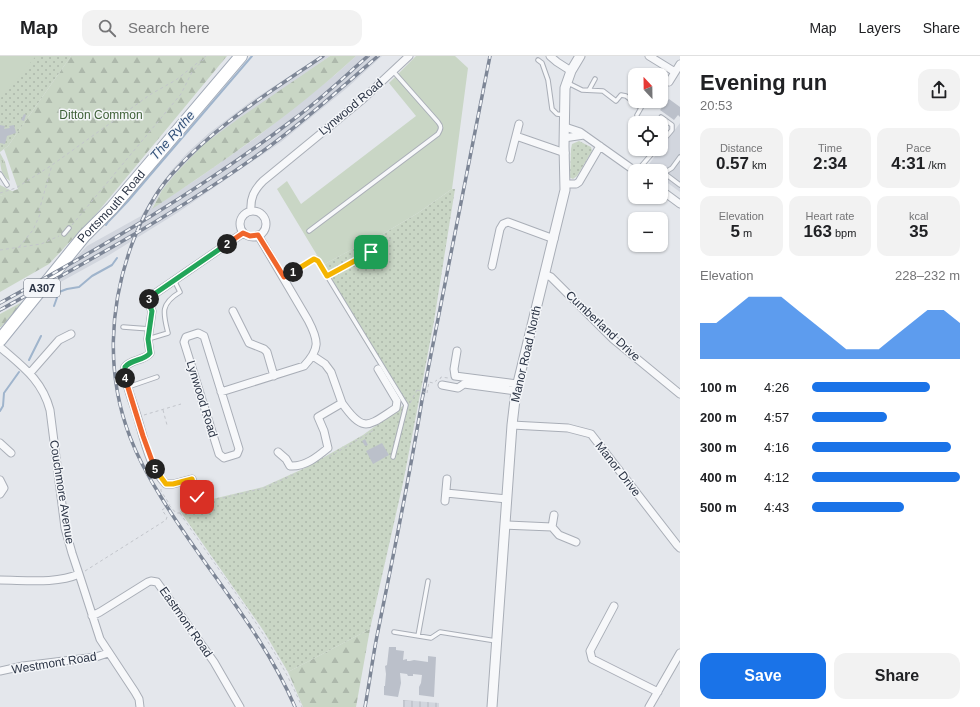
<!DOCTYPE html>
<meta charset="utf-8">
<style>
body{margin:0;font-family:Helvetica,sans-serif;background:#f2f2f2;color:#202124;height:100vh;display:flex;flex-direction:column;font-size:15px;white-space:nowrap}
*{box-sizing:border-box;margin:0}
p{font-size:13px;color:#757577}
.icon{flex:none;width:22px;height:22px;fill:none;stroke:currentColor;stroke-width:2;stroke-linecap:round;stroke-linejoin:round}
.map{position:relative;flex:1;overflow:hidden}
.sheet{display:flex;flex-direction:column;background:#fff;width:300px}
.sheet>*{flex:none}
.needle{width:26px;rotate:338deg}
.buttons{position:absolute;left:628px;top:12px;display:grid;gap:8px}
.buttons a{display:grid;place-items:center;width:40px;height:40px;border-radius:8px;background:#fff;box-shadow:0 1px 3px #0004;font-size:20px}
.pin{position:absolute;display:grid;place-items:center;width:34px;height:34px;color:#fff;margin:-17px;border-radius:8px;box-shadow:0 2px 6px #0006}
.km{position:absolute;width:20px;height:20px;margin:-10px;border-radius:50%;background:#222;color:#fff;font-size:11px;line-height:20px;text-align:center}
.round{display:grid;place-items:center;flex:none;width:42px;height:42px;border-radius:12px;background:#f2f2f2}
.headline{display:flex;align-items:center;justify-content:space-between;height:68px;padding:0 20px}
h1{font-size:22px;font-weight:700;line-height:30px}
.stats{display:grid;grid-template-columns:repeat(3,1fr);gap:6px;height:68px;padding:4px 20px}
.stats div{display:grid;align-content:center;border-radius:10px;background:#f2f2f2;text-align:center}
.stats b{font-size:17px;font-weight:700}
.stats small{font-size:11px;font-weight:400}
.stats p{font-size:11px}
.chart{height:112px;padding:8px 20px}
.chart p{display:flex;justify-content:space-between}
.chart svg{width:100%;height:72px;margin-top:4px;fill:#1a73e8;opacity:.7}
.action{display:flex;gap:8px;margin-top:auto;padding:8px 20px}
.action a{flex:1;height:46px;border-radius:12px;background:#1a73e8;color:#fff;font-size:16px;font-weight:700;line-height:46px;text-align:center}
.action a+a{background:#f2f2f2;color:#202124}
ul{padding:0 20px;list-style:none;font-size:13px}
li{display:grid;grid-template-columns:64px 48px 1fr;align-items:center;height:30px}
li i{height:10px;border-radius:5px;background:#1a73e8}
header{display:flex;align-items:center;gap:24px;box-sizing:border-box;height:56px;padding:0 20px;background:#fff;border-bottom:1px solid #e0e0e0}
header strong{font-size:19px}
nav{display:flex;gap:22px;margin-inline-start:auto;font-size:14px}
.search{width:280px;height:36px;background:#f2f2f2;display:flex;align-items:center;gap:10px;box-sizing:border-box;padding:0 14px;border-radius:12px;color:#757577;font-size:15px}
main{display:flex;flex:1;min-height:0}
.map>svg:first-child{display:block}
</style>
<header>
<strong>Map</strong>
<div class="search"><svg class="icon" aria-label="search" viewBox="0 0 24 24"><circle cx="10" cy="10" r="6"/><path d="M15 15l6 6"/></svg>Search here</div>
<nav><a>Map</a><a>Layers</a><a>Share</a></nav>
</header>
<main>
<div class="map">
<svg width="680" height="651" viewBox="0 0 680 651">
<defs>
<pattern id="industrial-grid" width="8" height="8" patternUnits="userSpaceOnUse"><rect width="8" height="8" fill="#d2d6de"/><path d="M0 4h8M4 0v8" fill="none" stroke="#b4b8c0"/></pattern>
<pattern id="grass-tufts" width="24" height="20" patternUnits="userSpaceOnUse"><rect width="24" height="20" fill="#c9d6c5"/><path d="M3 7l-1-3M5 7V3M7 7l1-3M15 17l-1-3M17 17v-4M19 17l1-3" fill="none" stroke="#adb8ab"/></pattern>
<pattern id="forest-firs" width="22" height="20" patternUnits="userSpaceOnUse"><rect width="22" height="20" fill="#c9d6c5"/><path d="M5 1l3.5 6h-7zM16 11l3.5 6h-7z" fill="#adb8ab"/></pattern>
<pattern id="park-dots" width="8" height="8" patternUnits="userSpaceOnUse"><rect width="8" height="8" fill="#c9d6c5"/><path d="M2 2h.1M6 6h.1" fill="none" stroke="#adb8ab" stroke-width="1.8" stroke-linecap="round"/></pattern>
</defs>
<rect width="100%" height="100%" fill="#e4e7ec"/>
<path fill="#d2d6de" d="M320 0H330L204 88 176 117 162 134 152 152 197 123 257 81 335 19 356 0H382L347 32 281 86 177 157 106 201 46 234 87 190 141 160 170 116 188 96 209 77 250 46Z
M680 67V136L661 122V115H651L646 112Z"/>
<path fill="url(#industrial-grid)" d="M403 644 439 647V651H403Z"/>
<path fill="url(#grass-tufts)" d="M0 97 5 106 10 125C0 119 0 109 0 97Z
M0 129 14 136 0 140Z"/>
<path fill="url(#forest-firs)" d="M71 0H227L97 157 49 208 0 236V140L18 133 4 93 8 90Z
M330 0H356C293 58 223 106 152 153L162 134 176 117 204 88 238 63Z
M24 245 1 271H0V258Z
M370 573 356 651H303L288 616Z"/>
<path fill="url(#park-dots)" d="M0 0H71L8 90 0 96Z
M579 85 591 91 592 95 577 120 573 123 571 122 570 121 571 93 572 88Z
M452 133H455L434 265 419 344 403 427 370 573 288 616 263 574 180 455 204 445 263 431 305 412 363 379 404 349 357 274 314 201 317 199 323 209 362 188H366L418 157Z"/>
<path fill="#c9d6c5" d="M0 0H36L0 43Z
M416 0H455L468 12 452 133 418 157 366 188H362L323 209 277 133 287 125 301 148 416 60 389 27Z"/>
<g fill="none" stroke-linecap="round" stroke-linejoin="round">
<path stroke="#9fb4cc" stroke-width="2" d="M106 169 108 166 128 145 252 0
M54 250 59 236 67 233 79 231 92 220 112 209 117 202
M29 304 41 280
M0 355 3 350 4 337 19 316"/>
</g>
<path fill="#bbc0ca" d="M669 43 680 51V61L678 59 674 64 660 54Z
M24 58 26 59 24 65 21 64Z
M652 61 660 67H647Z
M661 68 668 73 663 80 661 78Z
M0 69 5 70 4 73 10 72 9 70 14 69 16 77 7 80 5 88 0 87Z
M638 93H649L647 96 650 98 648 101 641 97 639 98 637 96Z
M365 383 368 389 365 390 362 385Z
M382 387 389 399 373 408 366 395Z
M389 591H396V594L404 595 403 604 407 603V605H410L414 604 428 606V600L436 601 434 641 419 639V631L421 627 422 619 413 618V620H408L407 618 400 617 401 627 398 641 384 639V630H385L386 618 385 610 387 609Z"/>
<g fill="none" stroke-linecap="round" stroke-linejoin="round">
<defs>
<path id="service" d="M538 4 542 7 548 24 552 53 557 58 564 59
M568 27 582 34 603 35 616 45 621 39 626 40 641 52 637 59
M589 34 595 23
M661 61 672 69V74L661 87
M637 115 656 93
M664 117 680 129
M0 118 7 129
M661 121 664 117 672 112 680 101
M309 175 438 78C441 73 442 71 438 66L393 15
M64 178 69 172
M284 221 314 203 318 205 406 349 393 401
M123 271 150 273
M148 283 168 277C163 257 160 248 180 236L174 224
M128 331 157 321
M394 576 431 582 440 576 496 585
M418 580 428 525"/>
<path id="minor" d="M550 0 557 6 571 15
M649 0 675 16
M669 26 680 8
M565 71 580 76 635 115
M516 80 565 97
M564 82 584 79
M510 103 519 68
M566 128H576L579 126 600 90
M661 134 680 148
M251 155C250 142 254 134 263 125L363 43 409 0
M240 168a13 13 0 1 1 26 0a13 13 0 1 1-26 0Z
M492 210 500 173 503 168 508 166 554 183
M544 218 551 221 613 283 680 338
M233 255 249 287 264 293 267 296 274 320
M198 277 204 280 239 393 237 398 224 402 219 398 184 286 186 281Z
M0 291C23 311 42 324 50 354L65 472 72 497 79 518C56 528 25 524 0 524
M457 295 454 313 455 320 517 328
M30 317 59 284 71 278
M442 329 458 332 464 328 516 335
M221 336 304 310C320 293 319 285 308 264L258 179
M342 347C364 378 368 370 396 352L397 345 378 313
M512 369 568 372 591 378 677 489 680 492
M0 387 11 397
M278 396 286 403 290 410C305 411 317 401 328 392L324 375 318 361 342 347 331 316 325 308 313 300
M0 424 4 432 0 438
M446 437 507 443
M197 441 192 423 173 428H166C150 413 144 383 138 363 133 345 125 330 125 311 131 303 144 305 150 297L148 283 152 255 148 246 150 241 243 177
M445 445 447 423
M554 459 552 471 559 479 576 486
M505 469 552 471
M79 518 100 583 135 636 139 643 140 651
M614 550 590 595 592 603 658 636
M92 560 100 556 148 526 151 525 157 526 214 606 240 651
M0 615 23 610 96 601 108 597
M649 651 680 597"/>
<path id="tertiary" d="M492 651 512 369 516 335 565 134 564 90 565 32 571 15 580 0"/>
<g id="primary">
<path id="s1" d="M0 284 84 180 112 152 241 0"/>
</g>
</defs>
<use href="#service" stroke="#a9aeb7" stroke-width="5.5"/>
<use href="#minor" stroke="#a9aeb7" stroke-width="9"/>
<use href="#tertiary" stroke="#a9aeb7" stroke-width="11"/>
<use href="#primary" stroke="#a3abb8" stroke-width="14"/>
<path stroke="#c2c5cb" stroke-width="1" stroke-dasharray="3 3" stroke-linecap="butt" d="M0 137 16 132 52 109 151 38 176 24 206 0
M39 155 52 109
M72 169 181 38 192 16 206 1
M19 191 33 174 41 156
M0 194 41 188 59 180
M331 218 392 183
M440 323 441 321 448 322
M427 337 429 326 433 327 437 324
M410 347 417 334
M163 354 167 369
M144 359 181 348
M329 401 374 374
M161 433V435L170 449
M169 449 176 457H180L202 447 264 432 297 417
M180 457C222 521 272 580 302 651
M85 515 166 464 167 461 162 454"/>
<use href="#service" stroke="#f7f8fa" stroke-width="3.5"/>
<use href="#minor" stroke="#f7f8fa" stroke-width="7"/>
<use href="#tertiary" stroke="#f7f8fa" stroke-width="9"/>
<use href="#primary" stroke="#fff" stroke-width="12"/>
<defs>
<path id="rail" d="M0 247C102 191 202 133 294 63 320 44 344 21 368 0
M0 254C88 205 177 157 259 98 301 68 339 34 378 0
M295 651C262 574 204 512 161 441 149 422 138 402 130 381 106 319 109 250 132 188 141 164 154 138 171 119 214 70 270 36 323 0
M365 651C369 629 372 607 376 585 392 505 409 425 422 344L490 0"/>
</defs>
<use href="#rail" stroke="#7d8696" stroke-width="3.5"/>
<use href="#rail" stroke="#f4f6f9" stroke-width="2" stroke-dasharray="6" stroke-linecap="butt"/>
<path stroke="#c2c5cb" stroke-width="1" stroke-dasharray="3 3" stroke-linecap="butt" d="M417 334 427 337
M162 454 169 449"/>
</g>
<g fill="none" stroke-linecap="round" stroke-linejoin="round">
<defs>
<path id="split-1" d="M293 216 314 203 318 205 327 220 371 196"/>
<path id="split-2" d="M227 188 243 177 250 180 258 179 284 221 293 216"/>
<path id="split-3" d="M149 243 150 241 227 188"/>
<path id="split-4" d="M125 322V311C131 303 144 305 150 297L148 283 152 255 148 246 149 243"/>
<path id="split-5" d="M125 322 143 380 155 413"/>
<path id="split-6" d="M155 413 166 428H173L192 423 197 441"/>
</defs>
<use href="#split-1" stroke="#fff" stroke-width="8"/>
<use href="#split-2" stroke="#fff" stroke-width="8"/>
<use href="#split-3" stroke="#fff" stroke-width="8"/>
<use href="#split-4" stroke="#fff" stroke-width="8"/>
<use href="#split-5" stroke="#fff" stroke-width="8"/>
<use href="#split-6" stroke="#fff" stroke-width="8"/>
<use href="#split-1" stroke="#f5b400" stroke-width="5"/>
<use href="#split-2" stroke="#f0652b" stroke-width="5"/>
<use href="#split-3" stroke="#22a559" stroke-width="5"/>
<use href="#split-4" stroke="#22a559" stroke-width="5"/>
<use href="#split-5" stroke="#f0652b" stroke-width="5"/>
<use href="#split-6" stroke="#f5b400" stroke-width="5"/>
</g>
<g text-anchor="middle" stroke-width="3" stroke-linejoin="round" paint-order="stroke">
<rect fill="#f4f6f9" stroke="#676e7b" stroke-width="1" x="24" y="223" width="36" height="18" rx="3"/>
<g font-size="11" font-weight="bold" fill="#2b3445">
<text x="42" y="236">A307</text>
</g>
<g font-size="12" fill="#2b3445" stroke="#f4f6f9">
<text transform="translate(351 51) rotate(-40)" y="4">Lynwood Road</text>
<text dy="4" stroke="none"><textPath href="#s1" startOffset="174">Portsmouth Road</textPath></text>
<text transform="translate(603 270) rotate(43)" y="4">Cumberland Drive</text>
<text transform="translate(526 298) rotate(-77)" y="4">Manor Road North</text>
<text transform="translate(202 343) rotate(73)" y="4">Lynwood Road</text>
<text transform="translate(618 413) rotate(52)" y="4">Manor Drive</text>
<text transform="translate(62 436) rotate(81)" y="4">Couchmore Avenue</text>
<text transform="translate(186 566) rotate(55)" y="4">Eastmont Road</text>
<text transform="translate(54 607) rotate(-9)" y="4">Westmont Road</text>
</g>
<g font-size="12" fill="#3f6138" stroke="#f4f6f9">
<text x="101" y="63">Ditton Common</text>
</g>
<g font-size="13" font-style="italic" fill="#34527a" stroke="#f4f6f9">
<text transform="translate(172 79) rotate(-49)" y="5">The Rythe</text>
</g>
</g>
</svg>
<div class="buttons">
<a><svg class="needle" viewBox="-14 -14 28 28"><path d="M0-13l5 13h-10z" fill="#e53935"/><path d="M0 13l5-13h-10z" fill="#757577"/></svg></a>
<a><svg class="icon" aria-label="locate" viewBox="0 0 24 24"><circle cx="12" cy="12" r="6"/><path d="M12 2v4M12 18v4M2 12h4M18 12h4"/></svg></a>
<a>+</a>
<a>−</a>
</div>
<div class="pin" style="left:371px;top:196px;background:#1e9e55"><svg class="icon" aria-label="arrive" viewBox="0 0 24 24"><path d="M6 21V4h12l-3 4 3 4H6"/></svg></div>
<div class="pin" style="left:197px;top:441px;background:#d93025"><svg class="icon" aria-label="check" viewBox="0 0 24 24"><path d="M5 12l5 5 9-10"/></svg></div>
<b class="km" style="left:293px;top:216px">1</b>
<b class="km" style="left:227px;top:188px">2</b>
<b class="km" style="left:149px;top:243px">3</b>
<b class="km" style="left:125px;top:322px">4</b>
<b class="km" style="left:155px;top:413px">5</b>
</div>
<section class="sheet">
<div class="headline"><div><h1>Evening run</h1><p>20:53</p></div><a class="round"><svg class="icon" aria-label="share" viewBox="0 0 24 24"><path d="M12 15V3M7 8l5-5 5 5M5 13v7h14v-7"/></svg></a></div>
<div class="stats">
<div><p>Distance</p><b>0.57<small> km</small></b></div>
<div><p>Time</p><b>2:34</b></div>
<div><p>Pace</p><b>4:31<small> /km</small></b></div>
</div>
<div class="stats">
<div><p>Elevation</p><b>5<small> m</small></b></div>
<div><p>Heart rate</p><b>163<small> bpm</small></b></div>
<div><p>kcal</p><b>35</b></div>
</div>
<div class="chart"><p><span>Elevation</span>228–232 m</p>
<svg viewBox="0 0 160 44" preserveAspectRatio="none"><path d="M0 44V22L10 22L20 14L30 6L40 6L50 6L60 14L70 22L80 30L90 38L100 38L110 38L120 30L130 22L140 14L150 14L160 22V44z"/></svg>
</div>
<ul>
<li><b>100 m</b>4:26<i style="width:80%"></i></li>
<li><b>200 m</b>4:57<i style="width:51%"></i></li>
<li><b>300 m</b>4:16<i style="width:94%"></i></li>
<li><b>400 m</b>4:12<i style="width:100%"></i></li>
<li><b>500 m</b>4:43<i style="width:62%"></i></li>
</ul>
<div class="action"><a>Save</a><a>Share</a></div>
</section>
</main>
